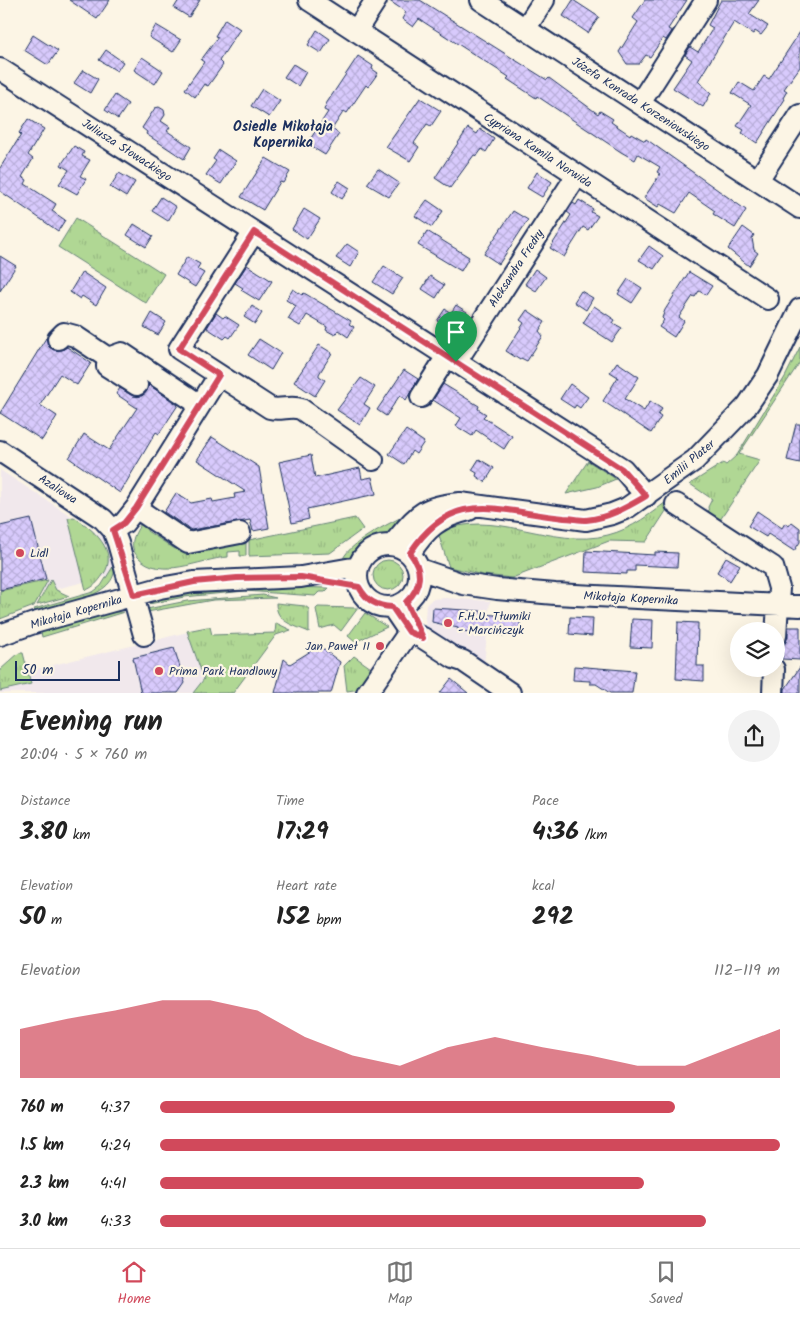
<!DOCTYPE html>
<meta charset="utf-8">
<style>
body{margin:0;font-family:Kalam,sans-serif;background:#f2f2f2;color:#222;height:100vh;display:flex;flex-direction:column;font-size:19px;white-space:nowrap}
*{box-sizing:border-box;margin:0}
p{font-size:16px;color:#767676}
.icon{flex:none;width:28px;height:28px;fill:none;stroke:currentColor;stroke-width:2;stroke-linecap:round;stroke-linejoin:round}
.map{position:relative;height:693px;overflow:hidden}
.details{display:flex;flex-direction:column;background:#fff;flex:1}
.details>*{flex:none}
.fabs{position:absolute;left:730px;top:622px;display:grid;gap:10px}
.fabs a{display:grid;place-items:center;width:55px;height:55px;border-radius:50%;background:#fff;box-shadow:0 5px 20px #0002;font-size:25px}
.scale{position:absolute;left:15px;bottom:12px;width:105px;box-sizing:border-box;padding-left:5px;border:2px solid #1b2f5e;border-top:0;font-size:14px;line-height:18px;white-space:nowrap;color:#1b2f5e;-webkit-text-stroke:4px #fcf5e5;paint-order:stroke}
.pin{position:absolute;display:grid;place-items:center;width:42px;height:42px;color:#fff;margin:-51px -21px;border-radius:50% 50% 50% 0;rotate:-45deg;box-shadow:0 0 5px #0007}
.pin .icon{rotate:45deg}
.round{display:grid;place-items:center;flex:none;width:52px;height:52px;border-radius:26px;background:#f2f2f2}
.head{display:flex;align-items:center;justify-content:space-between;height:85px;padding:0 20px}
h1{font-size:28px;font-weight:600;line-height:38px}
.figures{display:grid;grid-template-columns:repeat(3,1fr);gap:8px;height:85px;padding:5px 20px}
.figures div{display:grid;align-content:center}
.figures b{font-size:25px;font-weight:600}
.figures small{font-size:14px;font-weight:400}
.figures p{font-size:14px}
.chart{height:140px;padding:10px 20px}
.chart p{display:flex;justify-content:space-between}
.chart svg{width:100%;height:90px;margin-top:5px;fill:#d1495b;opacity:.7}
ul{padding:0 20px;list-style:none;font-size:16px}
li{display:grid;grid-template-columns:80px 60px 1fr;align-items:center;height:38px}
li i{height:12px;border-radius:6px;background:#d1495b}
.tabs{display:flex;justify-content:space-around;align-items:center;height:70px;border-top:1px solid #e0e0e0;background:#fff;font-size:14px;color:#767676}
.tabs a{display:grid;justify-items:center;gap:2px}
.tabs .on{color:#d1495b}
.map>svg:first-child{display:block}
</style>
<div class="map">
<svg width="800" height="693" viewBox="0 0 800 693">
<defs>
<pattern id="grass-tufts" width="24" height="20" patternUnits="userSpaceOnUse" patternTransform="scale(1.25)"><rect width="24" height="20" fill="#b0d794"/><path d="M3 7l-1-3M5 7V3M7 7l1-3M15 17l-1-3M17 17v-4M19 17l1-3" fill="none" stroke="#97b982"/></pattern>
<pattern id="building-cross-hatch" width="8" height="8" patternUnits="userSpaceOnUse" patternTransform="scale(1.25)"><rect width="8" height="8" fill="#d8cafc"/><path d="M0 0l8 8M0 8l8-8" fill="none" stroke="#b9aeda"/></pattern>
</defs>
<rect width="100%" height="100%" fill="#fcf5e5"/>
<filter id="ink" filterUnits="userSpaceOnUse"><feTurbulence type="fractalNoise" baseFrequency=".02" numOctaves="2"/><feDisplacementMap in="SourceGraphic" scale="10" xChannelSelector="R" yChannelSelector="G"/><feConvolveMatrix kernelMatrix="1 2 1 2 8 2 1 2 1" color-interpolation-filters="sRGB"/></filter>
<g filter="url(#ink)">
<path fill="#f1e8ec" d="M0 470 122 549 120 573 0 603Z
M445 598 490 601 484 666 426 627 425 619 426 605 432 599Z
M188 632 204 679 193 693H0V678Z"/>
<path fill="url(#grass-tufts)" stroke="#668379" d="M76 218 164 274 146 303 58 247Z
M800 347V362L739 454 760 460 720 520 709 513 708 507 712 499 690 484 723 463 726 465 737 455 785 377Z
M588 461 616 479 597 487 566 494Z
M671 498 666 511 646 542 609 541 512 578 483 575 449 567 438 533C492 506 552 550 608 535 632 529 652 513 671 498Z
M408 514 387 537 370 543 353 559 342 563C343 545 392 522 408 514Z
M74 517C92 528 120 552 103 575 98 582 94 587 86 590L68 518Z
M355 518 363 529 330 553 249 556V540Z
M142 522 148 527 147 531 175 549 178 547 192 548 194 552 246 541V556H240V551L228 552V557C199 559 161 581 138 557 127 545 135 533 142 522Z
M373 575a15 15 0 1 1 30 0a15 15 0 1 1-30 0Z
M114 565C120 597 56 606 35 612L34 609 93 592 101 586Z
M48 580 34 606 0 619V591Z
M51 580 56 590 69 596 37 605Z
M283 587 329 588 325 592H319L315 596 245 591 184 597 149 604C168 588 256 588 283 587Z
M263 595 276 598 213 600 147 612V609L187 601Z
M276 603 305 606 309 609V632C293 625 276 622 276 603Z
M318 607 355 608H358L341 631 334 625 320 629 316 609Z
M114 612H124L42 637 41 632Z
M365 613 387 627 355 642 348 636Z
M276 623 291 630 276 635 233 693H193L204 679 187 631 207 627H210L212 635 275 633Z
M19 653H23L31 684 0 691V670Z
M354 656 371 668 372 674 361 689 347 691 344 666Z"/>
<path fill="url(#building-cross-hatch)" stroke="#1b2f5e" d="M69 0H110L97 19Z
M179 0H200L189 17 174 8Z
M388 0H420L547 80 549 78 598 114 600 111 613 119 611 122 630 135 631 133 645 141 646 139 746 210 735 228 713 214 715 211 689 193 676 213 660 204 658 207 644 198 660 174 657 172 660 167 638 154 635 160 621 152 537 96 536 98 507 79 509 77 419 19 413 27 402 19 406 12Z
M573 0 599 17 588 33 563 16Z
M645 0H687L668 29 672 31 666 40 663 38 650 57 646 55 639 64H627L619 52 638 22 633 18Z
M721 0H759L749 14 768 26 761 35 755 31 753 34 734 22 698 81 711 93 703 107 673 88 692 60 685 55 690 47 698 52 713 28 708 25Z
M225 19 240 29 219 61 223 65 208 86 204 84 195 97 185 89 204 62 201 60 218 37 215 36Z
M156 25 181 40 173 52 149 37Z
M317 30 330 39 321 53 308 45Z
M800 32V67L784 89 787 91 783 98 785 99 757 143 742 133 744 130 737 126 751 105 732 93 739 82 754 91 764 76 769 79Z
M33 35 58 51 48 65 24 50Z
M106 50 123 62 117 71 99 60Z
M358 56 373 66 372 69 378 73 368 87 366 85 347 113 344 111 332 129 339 134 325 155 307 144 328 112 324 110 326 104Z
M142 57 163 71 155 84 134 70Z
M293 64 306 72 298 86 284 77Z
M83 70 98 79 90 93 74 83Z
M262 89 280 101 269 117 251 106Z
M115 95 128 104 118 119 105 110Z
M420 98 441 111 431 126 427 124 414 143 419 147 410 161 386 147Z
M159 107 164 110 165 115 161 121 170 127 167 131 191 147 184 159 146 134 147 132 142 128 155 108Z
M28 119 44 129 28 155 33 159 22 177 27 180 25 184 56 204 52 211 65 220 58 231 0 191V168L21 135 19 133Z
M468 128 477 134 480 129 494 139 486 152 482 149 477 156 474 155 450 188 435 178Z
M74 146 84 152 82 156 90 160 80 176 86 179 77 194 59 184 69 170 61 165Z
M219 150 236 161 221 184 206 175 216 161 213 159Z
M266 158 290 172 283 183 280 182 263 210 241 197Z
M378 169 399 183 389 197 367 184Z
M537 172 552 182 542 197 527 188Z
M119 173 135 182 126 197 110 187Z
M339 181 350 188 342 199 332 192Z
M161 197 176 207 168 221 152 211Z
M427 200 443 211 432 227 415 216Z
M579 200 593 209 591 212 598 216 588 230 583 227 564 257 550 248 571 215 567 212 573 203 576 205Z
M304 209 320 219 307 239 292 229Z
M513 211 528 220 499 264 484 254Z
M134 224 153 236 146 247 127 235Z
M743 227 754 235 752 238 754 250 758 253 749 266 728 249Z
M427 231 469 257 461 271 418 245Z
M347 244 359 252 350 267 336 258Z
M649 246 663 256 654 269 639 260Z
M0 256 16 266 0 291Z
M187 257 200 264 197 269 204 273 195 287 176 275Z
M247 265 272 281 259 301 241 290 243 288 235 283Z
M384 266 403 278 392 294 373 282Z
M535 269 546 277 536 291 525 284Z
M82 272 106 288 96 305 82 296 80 299 70 292Z
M689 272 712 286 706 295 699 291 695 297 693 296 679 317 684 321 674 337 659 327 664 320 662 318 665 310Z
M430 276 444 285 436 298 422 289Z
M628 279 642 288 632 303 618 294Z
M293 289 302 295 304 293 351 321 349 324 354 327 348 337 338 330 335 335 326 330 327 327 307 315 300 326 288 319 296 306 286 300Z
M581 291 593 298 586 310 574 302Z
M456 305 467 312 454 332 437 321 445 309 451 313Z
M252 306 262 313 255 324 244 317Z
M594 306 615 320 613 323 622 328 612 342 583 323Z
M527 310 545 322 539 331 543 336 527 361 521 358 520 360 506 351 524 323 520 320Z
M152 313 166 322 158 335 144 327Z
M216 313 223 318 225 316 239 325 230 338 227 336 224 339 207 328Z
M46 338 49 347 54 350H62L67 347 91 363 77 385 60 374 40 405 57 416 42 440 0 413Z
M259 339 281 353 271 370 248 355Z
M319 345 332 353 319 374V376L325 380 315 396 294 382Z
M617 362 639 377 625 399 644 411 650 401 662 409 658 415 661 417 651 433 603 401 618 377 610 372Z
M404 370 418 379 406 400 400 395 386 416 377 410Z
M361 378 375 387 364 404 370 408 360 425 337 410Z
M443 384 479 406 478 409 486 414 483 417 512 436 504 449 476 430 472 436 456 426 461 418 433 400Z
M570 384 588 397 580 408 576 405 574 408 560 399Z
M149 385 178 405 159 434 156 432 120 493 69 458 84 434 109 450 137 408 116 394 120 388 131 395 142 396 147 391Z
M796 424H800V463L787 460Z
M406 430 424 442 416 454 412 451 404 464 389 454Z
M212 437 259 467 269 528 253 531 250 520 191 530 164 512 176 493 191 503 212 499 213 502 235 498 234 494 246 492 197 460Z
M311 455 315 478 360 468 362 479 372 477 376 494 307 509 309 519 292 523 279 462Z
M479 459 494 468 485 482 476 476 477 473 472 470Z
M757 511 782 528 785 523 789 526 792 522 800 528V542L794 551 768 534 766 537 748 526Z
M31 519 46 579 0 590V526Z
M586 551 655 555V552L678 553 677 567 635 565V571H627V574L585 572Z
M726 557 740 565 730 581 717 572Z
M433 608 481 611V614L509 616V614H521L519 634H507V636L495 635V633L458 631V628L432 622Z
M570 617 593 618 592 636 569 634Z
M632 619 653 620 652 648 630 647Z
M678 622 698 623 697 666H704V681L676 679Z
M788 627H800V660L782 659 783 645 788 637Z
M319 646 340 662 331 693H275L284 659 290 664Z
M174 648 185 683 178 693H141L133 658Z
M574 666 635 671 632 693H610L596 684H590V681L573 680Z
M800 667V693H785V689Z
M451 679 468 693H440Z"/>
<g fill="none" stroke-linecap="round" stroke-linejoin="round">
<defs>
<path id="minor" d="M309 0 768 299
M481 0 800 208
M525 29 544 0
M356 31 376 0
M0 69 623 469 646 496
M640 103 706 0
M758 180 800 115
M254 232 179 349 270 408C281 411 290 405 301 409L373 460
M58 339 64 333 75 336 108 358 107 366 137 385
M108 358 122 353 200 405
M456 362 577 175
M421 397 447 356
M0 451 103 519 113 530 118 543 144 635
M676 504 773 567 779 588 776 636
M136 508 188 543 240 533
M113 530 124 523 136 508 219 375
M393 544C418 515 420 507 460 503L586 520 612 514 627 508 695 460 747 406 768 375 800 309
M357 576a31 31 0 1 1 62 0a31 31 0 1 1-62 0Z
M410 553C427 527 439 517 469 510
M419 569 463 584 497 589 555 594 800 606
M392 607 409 632 423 638 454 658 463 661 510 693
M0 635 34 623 160 588 194 582 301 577 358 567
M367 693 409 632
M773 693 774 669"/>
</defs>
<use href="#minor" stroke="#1b2f5e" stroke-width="24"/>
<use href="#minor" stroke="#fcf5e5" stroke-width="20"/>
</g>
</g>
<g fill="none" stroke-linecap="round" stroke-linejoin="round" filter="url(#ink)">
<defs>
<path id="route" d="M254 232 622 469 646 496C627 507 609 518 586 520 579 520 571 518 564 518 499 512 454 486 410 553 423 570 422 587 406 602L423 638 409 632 392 607C376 606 367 601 359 587L301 577 237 578 194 582 134 595 113 530 124 523 136 508 219 375 179 349Z"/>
</defs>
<use href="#route" stroke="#fff" stroke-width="10"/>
<use href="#route" stroke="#d1495b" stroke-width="6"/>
</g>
<g fill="#d1495b" stroke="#fcf5e5" stroke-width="2">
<circle cx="20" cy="553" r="5"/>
<circle cx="448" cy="623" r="5"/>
<circle cx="380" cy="646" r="5"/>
<circle cx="159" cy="671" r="5"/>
</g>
<g text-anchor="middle" stroke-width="4.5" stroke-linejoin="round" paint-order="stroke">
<g font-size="12" fill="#1b2f5e" stroke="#fcf5e5">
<text transform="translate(641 104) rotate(33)" y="4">Józefa Konrada Korzeniowskiego</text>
<text transform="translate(127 150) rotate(33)" y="4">Juliusza Słowackiego</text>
<text transform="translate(538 150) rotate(33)" y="4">Cypriana Kamila Norwida</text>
<text transform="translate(516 268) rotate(-57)" y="4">Aleksandra Fredry</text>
<text transform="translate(689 462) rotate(-40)" y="4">Emilii Plater</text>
<text transform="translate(58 489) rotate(33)" y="4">Azaliowa</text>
<text transform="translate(631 598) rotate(3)" y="4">Mikołaja Kopernika</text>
<text transform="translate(76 612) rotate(-16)" y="4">Mikołaja Kopernika</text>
</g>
<g font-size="12" fill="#1b2f5e" stroke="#fcf5e5" text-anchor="start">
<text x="30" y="557">Lidl</text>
<text x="458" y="620">F.H.U. Tłumiki<tspan x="458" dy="14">- Marcińczyk</tspan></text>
<text x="370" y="650" text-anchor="end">Jan Paweł II</text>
<text x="169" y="675">Prima Park Handlowy</text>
</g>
<g font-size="14" font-weight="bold" fill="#1b2f5e" stroke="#fcf5e5">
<text x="283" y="131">Osiedle Mikołaja<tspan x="283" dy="16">Kopernika</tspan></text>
</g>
</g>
</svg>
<div class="fabs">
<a><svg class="icon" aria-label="layers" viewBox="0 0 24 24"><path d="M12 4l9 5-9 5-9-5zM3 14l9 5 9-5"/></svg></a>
</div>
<div class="scale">50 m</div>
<div class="pin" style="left:456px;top:362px;background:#1e9e55"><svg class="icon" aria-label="arrive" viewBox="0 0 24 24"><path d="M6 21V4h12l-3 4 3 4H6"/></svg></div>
</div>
<section class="details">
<div class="head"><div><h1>Evening run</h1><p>20:04 · 5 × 760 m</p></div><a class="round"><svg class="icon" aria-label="share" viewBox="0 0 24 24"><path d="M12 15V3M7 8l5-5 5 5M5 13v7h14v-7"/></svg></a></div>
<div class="figures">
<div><p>Distance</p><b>3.80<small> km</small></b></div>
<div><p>Time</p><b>17:29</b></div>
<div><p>Pace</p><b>4:36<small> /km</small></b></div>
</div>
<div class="figures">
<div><p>Elevation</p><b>50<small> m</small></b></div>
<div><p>Heart rate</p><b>152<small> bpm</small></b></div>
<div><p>kcal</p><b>292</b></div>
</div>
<div class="chart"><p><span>Elevation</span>112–119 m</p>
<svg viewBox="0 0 160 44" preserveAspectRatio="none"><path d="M0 44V20L10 15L20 11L30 6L40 6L50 11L60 24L70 33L80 38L90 29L100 24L110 29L120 33L130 38L140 38L150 29L160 20V44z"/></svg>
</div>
<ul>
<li><b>760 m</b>4:37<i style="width:83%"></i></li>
<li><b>1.5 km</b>4:24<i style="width:100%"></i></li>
<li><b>2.3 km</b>4:41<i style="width:78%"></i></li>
<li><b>3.0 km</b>4:33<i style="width:88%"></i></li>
</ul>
</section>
<nav class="tabs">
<a class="on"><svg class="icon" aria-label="home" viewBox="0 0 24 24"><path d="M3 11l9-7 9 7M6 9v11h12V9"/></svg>Home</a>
<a><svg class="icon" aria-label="map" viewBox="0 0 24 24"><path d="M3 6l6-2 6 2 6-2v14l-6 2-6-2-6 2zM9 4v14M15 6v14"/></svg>Map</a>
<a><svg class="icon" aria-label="saved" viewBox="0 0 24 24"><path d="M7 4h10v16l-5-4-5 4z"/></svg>Saved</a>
</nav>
